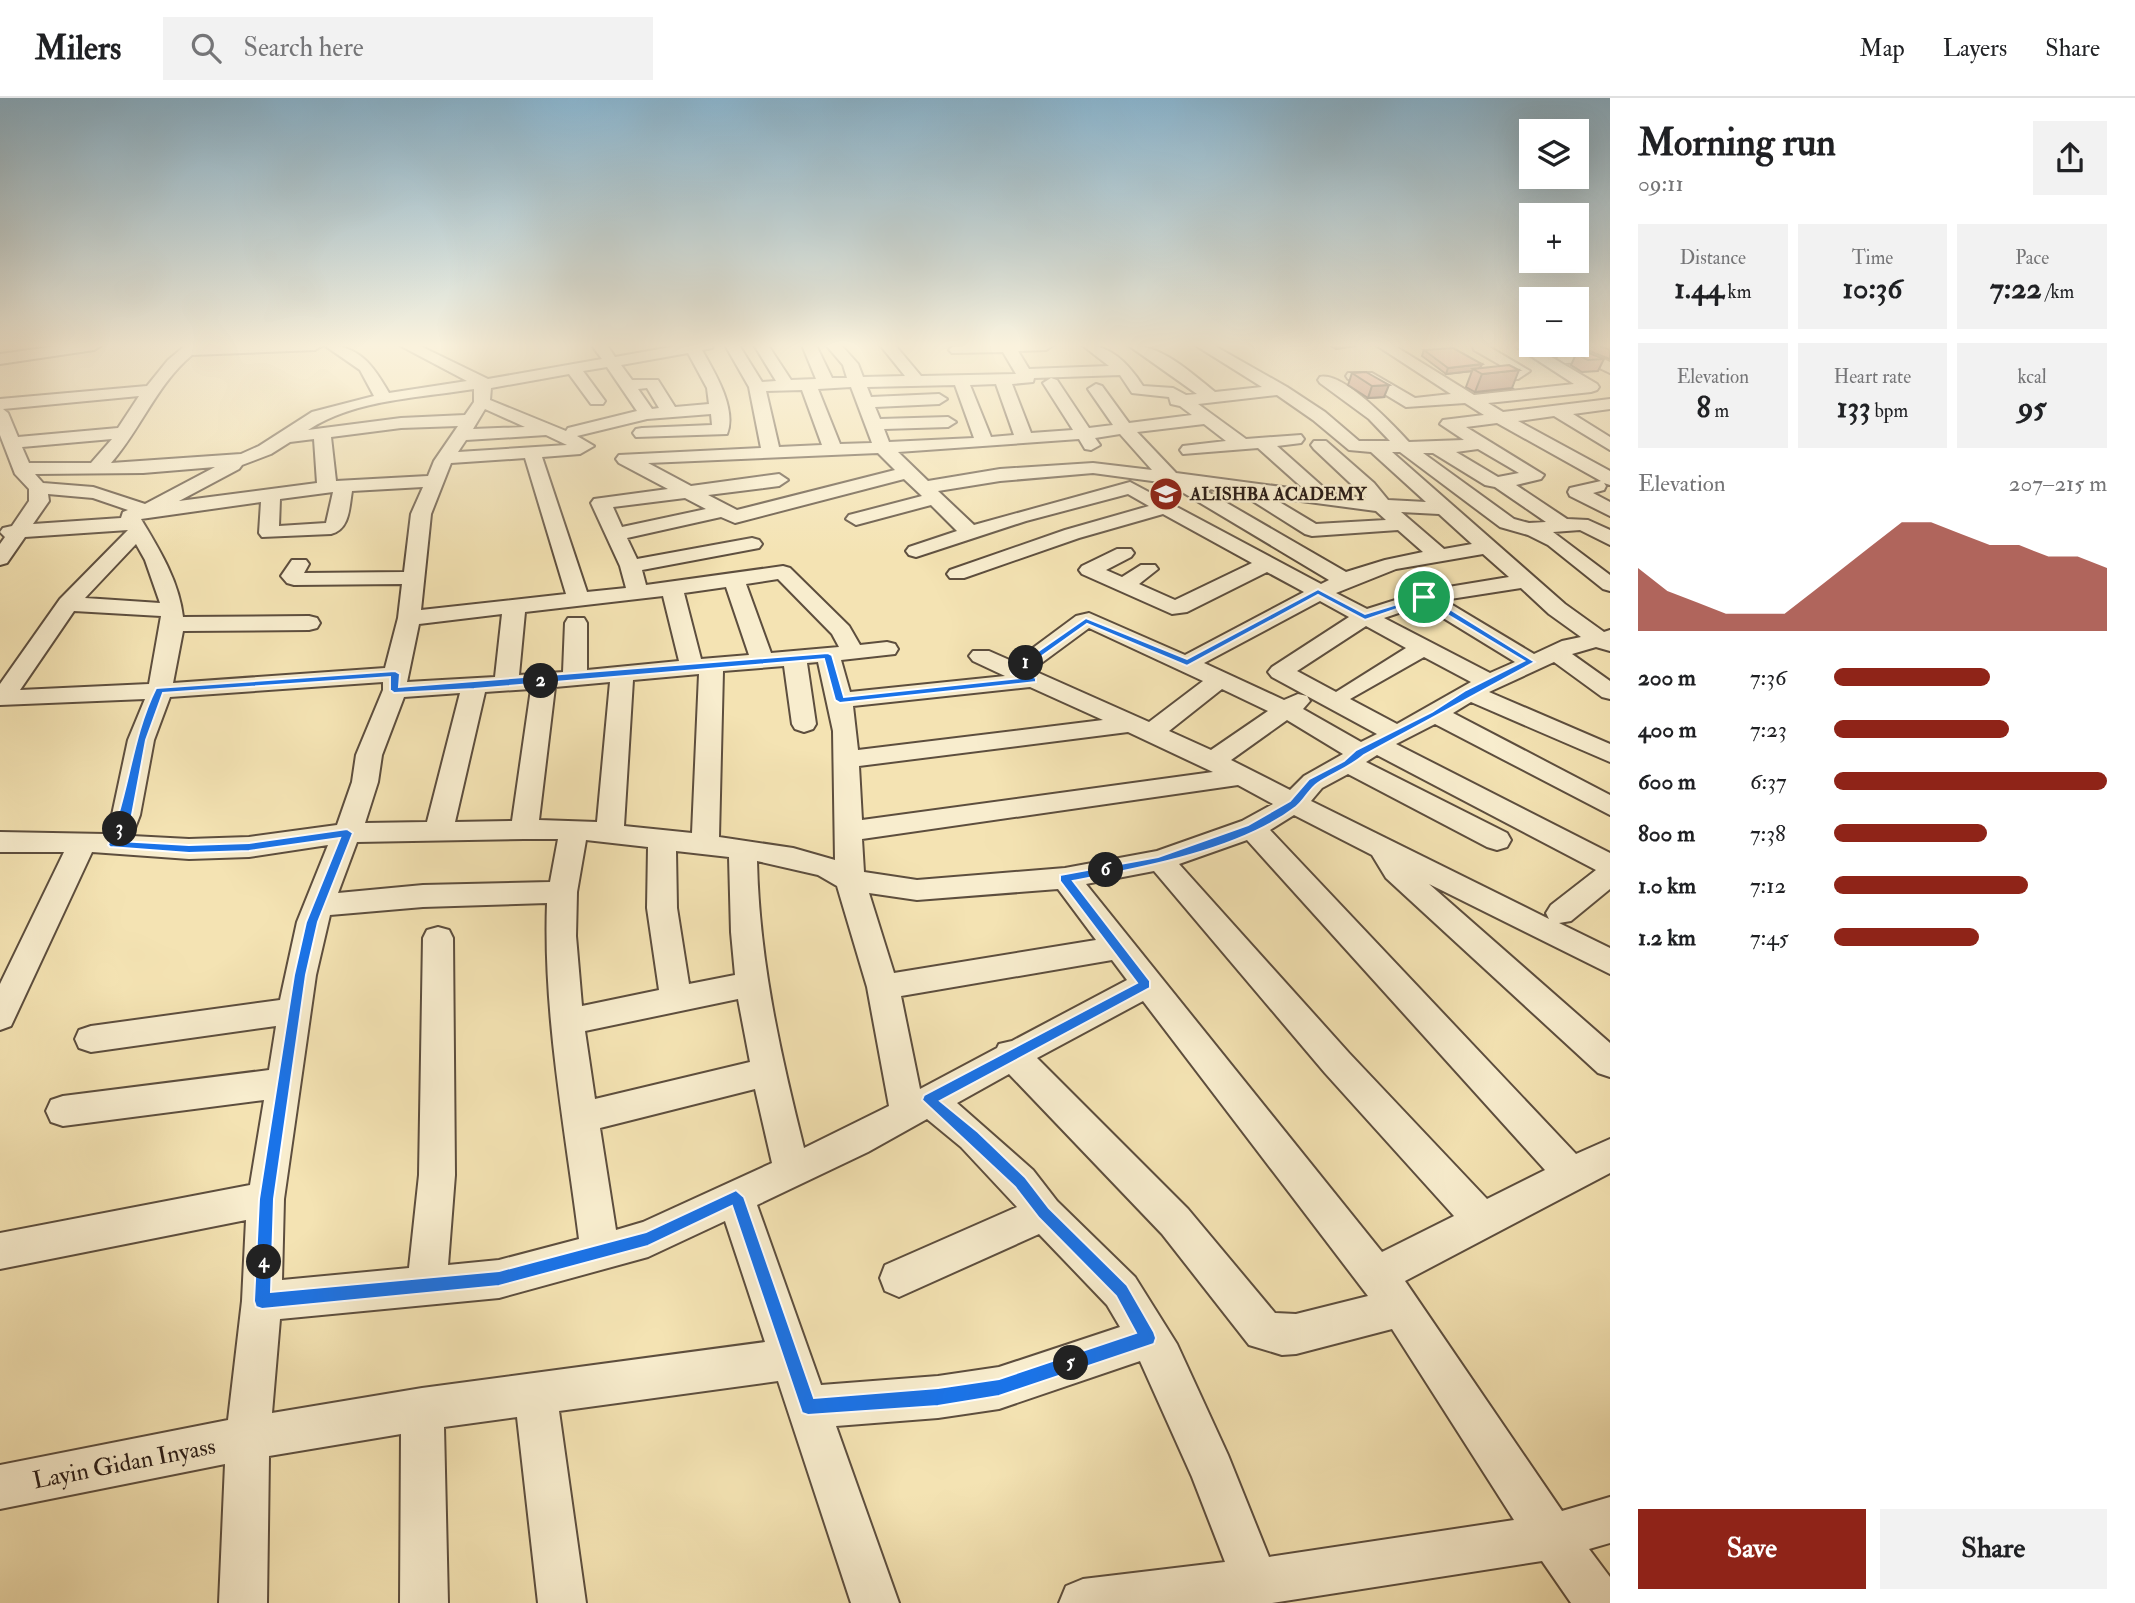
<!DOCTYPE html>
<meta charset="utf-8">
<style>
body{margin:0;font-family:"IM FELL Double Pica",serif;background:#f2f2f2;color:#202124;height:100vh;display:flex;flex-direction:column;font-size:26px;white-space:nowrap}
*{box-sizing:border-box;margin:0}
p{font-size:23px;color:#757577}
.icon{flex:none;width:38px;height:38px;fill:none;stroke:currentColor;stroke-width:2;stroke-linecap:round;stroke-linejoin:round}
.map{position:relative;flex:1;overflow:hidden}
.drawer{display:flex;flex-direction:column;background:#fff;width:525px}
.drawer>*{flex:none}
.buttons{position:absolute;left:1519px;top:21px;display:grid;gap:14px}
.buttons a{display:grid;place-items:center;width:70px;height:70px;border-radius:0px;background:#fff;box-shadow:0 7px 28px #0002;font-size:35px}
.pin{position:absolute;display:grid;place-items:center;width:60px;height:60px;color:#fff;margin:-30px;border:4px solid #fff;border-radius:50%;box-shadow:0 2px 7px #0007}
.km{position:absolute;width:35px;height:35px;margin:-18px;border-radius:50%;background:#222;color:#fff;font-size:19px;line-height:35px;text-align:center}
.round{display:grid;place-items:center;flex:none;width:74px;height:74px;border-radius:0px;background:#f2f2f2}
.head{display:flex;align-items:center;justify-content:space-between;height:119px;padding:0 28px}
h1{font-size:38px;font-weight:700;line-height:52px}
.metrics{display:grid;grid-template-columns:repeat(3,1fr);gap:10px;height:119px;padding:7px 28px}
.metrics div{display:grid;align-content:center;border-radius:0px;background:#f2f2f2;text-align:center}
.metrics b{font-size:30px;font-weight:700}
.metrics small{font-size:19px;font-weight:400}
.metrics p{font-size:19px}
.chart{height:196px;padding:14px 28px}
.chart p{display:flex;justify-content:space-between}
.chart svg{width:100%;height:126px;margin-top:7px;fill:#8f2418;opacity:.7}
.primary-button{display:flex;gap:14px;margin-top:auto;padding:14px 28px}
.primary-button a{flex:1;height:80px;border-radius:0px;background:#8f2418;color:#fff;font-size:28px;font-weight:700;line-height:80px;text-align:center}
.primary-button a+a{background:#f2f2f2;color:#202124}
ul{padding:0 28px;list-style:none;font-size:23px}
li{display:grid;grid-template-columns:112px 84px 1fr;align-items:center;height:52px}
li i{height:18px;border-radius:9px;background:#8f2418}
header{display:flex;align-items:center;gap:42px;box-sizing:border-box;height:98px;padding:0 35px;background:#fff;border-bottom:2px solid #e0e0e0}
header strong{font-size:33px}
nav{display:flex;gap:38px;margin-inline-start:auto;font-size:24px}
.search{width:490px;height:63px;background:#f2f2f2;display:flex;align-items:center;gap:18px;box-sizing:border-box;padding:0 24px;border-radius:0px;color:#757577;font-size:26px}
main{display:flex;flex:1;min-height:0}
.map>svg:first-child{display:block}
</style>
<header>
<strong>Milers</strong>
<div class="search"><svg class="icon" aria-label="search" viewBox="0 0 24 24"><circle cx="10" cy="10" r="6"/><path d="M15 15l6 6"/></svg>Search here</div>
<nav><a>Map</a><a>Layers</a><a>Share</a></nav>
</header>
<main>
<div class="map">
<svg width="1610" height="1505" viewBox="0 0 1610 1505">
<rect width="100%" height="100%" fill="#f4e3b3"/>
<filter id="stains"><feTurbulence type="fractalNoise" baseFrequency=".00286" numOctaves="4"/><feColorMatrix values="0 0 0 0 .2 0 0 0 0 .09 0 0 0 0 .02 0 0 0 .5 -.17"/></filter>
<radialGradient id="worn" r=".72"><stop offset=".6" stop-color="#630" stop-opacity="0"/><stop offset="1" stop-color="#630" stop-opacity=".3"/></radialGradient>
<g fill="none" stroke-linecap="round" stroke-linejoin="round">
<defs>
<path id="minor" d="M65 247H102L94 252 0 266V256Z
M186 247H323L315 252 192 257C156 287 141 331 111 365L241 356 259 348 312 314 374 298 360 272 324 247C359 247 373 267 389 295L467 283 399 247H418L488 281 602 261 593 249 595 247H607L615 259 682 247H714L712 250 702 252C715 275 737 311 727 336L636 339 633 335 636 331 642 330 712 327 711 316 647 321 577 338 594 348 580 356 542 359 587 494 626 490 620 468 591 405 594 401 668 391 619 365 616 361 619 357 761 350 749 289 725 247H739L762 284 776 283 754 247H768L791 282 816 281 802 247H816L832 280H847L843 267 826 247H841L858 266 863 279 905 278 880 247H895L921 278 1016 276 1003 254 952 255 949 252 952 249 957 247H1053L1046 252 1018 253 1029 271 1109 268 1082 247C1110 246 1128 265 1143 288L1173 290 1186 297 1197 296 1128 247C1161 246 1190 274 1215 294L1262 289 1195 247H1213L1287 289 1325 314 1359 343H1390L1369 321 1320 285 1318 282 1320 279C1343 273 1394 328 1409 344L1464 342 1440 326 1443 322 1484 317 1465 305 1406 309 1363 283 1348 281 1346 278 1348 275H1372L1415 300 1451 296 1376 247H1393L1474 297 1574 286 1514 247H1531L1597 286 1599 289 1597 292 1591 294 1488 305 1503 314 1610 301V311L1573 316 1610 339V352L1554 318 1518 323 1610 373V387L1604 385 1606 388 1604 392 1593 395 1610 404V418L1570 398 1568 394 1570 390 1601 383 1497 325 1466 329 1544 377 1541 381 1516 387 1567 421 1588 422 1610 432V447L1580 432 1553 434 1610 477V493L1603 491 1548 447 1528 437 1500 429 1400 354H1392L1565 506 1604 534 1610 532V553L1596 549 1572 556 1610 583V601L1602 599 1554 564 1489 594 1610 646V664L1471 604 1453 615 1610 697V717L1435 626 1396 646 1610 755V791L1571 823 1559 825 1610 850V876L1429 786 1610 945V979L1598 975 1386 780 1372 757 1294 717 1270 732 1576 1056 1610 1041V1075L1405 1183 1562 1413 1610 1399V1445L1589 1451 1610 1479V1505H1571L1542 1463 1272 1505H1059L1066 1488 1083 1481 1225 1464 1192 1379 1140 1263 999 1311 938 1320 836 1328 899 1505H851L778 1283 559 1313 586 1505H538L517 1319 444 1329 448 1505H400L401 1336 269 1358 267 1505H219L225 1366 0 1411V1367L228 1322 242 1203 246 1122 0 1171V1135L250 1087 264 1002 63 1028 51 1024 46 1013 51 1002 63 998 269 972 276 928 91 954 79 950 75 941 79 932 91 928 280 902 297 824 328 747 249 759 189 761 92 754 11 928 0 932V886L64 754H0V734L105 736 112 717 128 642 145 601 0 607V586L60 501 128 432 25 439 7 465 0 467V446L5 439 0 434 3 430 12 428 29 403V391L15 376 0 337V301L147 288 168 262ZM688 255 707 290 709 306 675 309 658 282H632L621 267ZM607 269 637 313 568 330 566 333 490 302 491 290 569 276 591 306H603L605 303 583 273ZM1120 277 1132 295 1169 299 1171 306 1180 308 1192 317 1129 325 1102 288 1096 286 1088 291 1113 327 1089 330 1057 282 1051 280 1043 285 1073 332 1031 335 1012 286 1033 284 1034 280ZM996 286 1014 337 991 339 970 287ZM955 287 974 340 889 344 884 331 948 329 956 324 948 319 880 321 875 309 939 306 947 301 939 296 871 299 867 289ZM851 289 872 345 840 346 818 291ZM647 290 659 310 652 311 638 291ZM474 291V304L465 317 401 320 308 332C355 301 420 300 474 291ZM802 292 822 347 779 349 766 293ZM1277 297 1313 322 1349 352 1371 354 1426 404 1388 402 1374 385 1326 343H1314L1311 347 1314 351 1366 400 1331 396 1277 348 1301 345 1304 341 1301 337 1246 341 1198 306ZM139 298 118 330 18 339 8 315 3 311ZM485 311 525 329 473 331ZM1204 326 1226 343 1183 348 1180 352 1183 356 1258 350 1305 392 1176 375 1137 334ZM458 328 434 363 428 378 336 383 331 339 401 330ZM1120 336 1152 372 1093 365 1000 371 928 383 898 354 1079 341 1085 351 1091 352 1100 347 1095 340ZM546 337 567 347 458 354 466 342ZM112 341 91 365H29L22 349ZM314 341 317 385 179 403 239 371 242 367 271 356 290 344ZM1478 351 1519 375 1498 379 1456 354ZM878 355 895 372 737 412 708 397 779 388 788 382 779 376 691 388 648 365ZM1423 355H1433L1485 387 1495 389 1546 424 1529 425 1514 421ZM525 360 566 496 421 512 431 416 451 365ZM215 369 145 406 93 389 43 385 35 376 143 375ZM1093 375 1167 385 1329 482 1321 486 1130 384 974 427 938 393 1000 383ZM904 381 922 398 849 417 846 421 856 427 931 407 957 433 909 449 906 453 909 457 916 459 1026 423 1128 396 1149 408 1065 432 950 472 947 476 950 480H964L1079 440 1163 416 1252 465 1175 502 1139 486 1158 471 1155 467H1141L1122 479 1106 472 1131 459 1134 455 1131 451H1117L1082 468 1079 472 1082 476 1172 516 1187 514 1267 474 1304 494 1185 557 1089 515 1076 518 1014 564 989 553H973L969 558 973 563 1005 578 850 594 841 562 895 556 898 551 895 546 887 544 860 547 849 528 790 470 783 468 646 487 642 472 759 450 762 446 759 442 752 440 637 461 627 440 721 419 735 425ZM423 389 411 416 404 474 304 475 309 466 306 462H292L281 478 287 485 294 487 402 486 398 520 385 570 173 585 183 533 309 532 317 530 320 525 317 520 309 518 183 519C179 483 159 451 141 421L261 404 259 435 262 439 331 436C350 431 349 410 352 393ZM1201 390 1240 395 1305 436 1312 438 1398 432 1423 454 1385 462 1346 474ZM333 394 326 425 279 428 280 401ZM48 396 93 400 128 412 123 414 121 420 33 426 49 403ZM1271 399 1376 413 1386 422 1316 426ZM685 400 706 411 622 429 613 409ZM1401 414 1439 416 1472 446 1444 451ZM136 446 145 462 160 505 85 500ZM1483 456 1509 479 1424 493 1367 511 1336 495 1396 471ZM778 481 832 536 839 549 771 555 746 486ZM726 489 749 557 701 561 684 495ZM1521 490 1549 516 1581 539 1562 543 1534 556 1444 502ZM663 498 679 563 587 572V525L584 520H568L565 525 563 574 519 577 525 514ZM1320 503 1349 519 1272 569 1268 574 1272 579 1377 636 1361 644 1303 611 1310 603 1307 598 1298 596 1284 602 1204 565ZM1422 507 1515 564 1490 575 1384 520ZM74 513 161 518 149 586 20 592ZM502 516 495 579 407 584 419 526ZM1366 528 1406 550 1336 594 1297 573ZM1089 530 1203 583 1149 624 1032 572ZM1424 559 1471 584 1397 626 1350 601ZM818 564 833 633 835 762 793 750 719 739 723 573 784 568 792 626 795 631 804 634 813 631 816 626 807 565ZM699 576 692 735 624 728 633 582ZM383 584V592L356 657 352 684 337 727 249 739 189 741 132 738 140 717 154 642 170 599ZM610 584 597 724 539 722 555 589ZM1030 589 1103 622 858 652 853 608ZM531 591 512 723 455 724 485 594ZM1222 591 1268 613 1211 652 1169 633ZM460 595 427 724 365 725 378 684 382 657 404 599ZM1287 622 1343 656 1304 678 1290 692 1231 662ZM1128 634 1213 674 862 722 859 668ZM1377 657 1596 772 1551 807 1546 815 1549 821 1311 703 1322 690 1348 676 1487 749 1497 752 1507 749 1511 742 1507 735 1366 664ZM1238 687 1273 706 1242 723 1157 753 1065 770 917 782 864 774 862 741ZM524 741H558L550 784 423 787 338 795 357 744ZM586 742 648 749 647 810 659 892 582 908 576 838 577 794ZM1247 742 1545 1072 1487 1101 1349 955 1179 766ZM676 753 729 759 731 834 735 877 689 886 677 810ZM757 763 818 777 837 788 867 889 889 1008 804 1050C780 955 759 861 757 763ZM1154 773 1325 975 1454 1118 1382 1154 1086 786ZM1058 791 1096 842 894 875 869 795 917 802ZM547 805C543 917 565 1030 579 1141L499 1162 448 1167 455 1077 453 840 449 832 438 829 427 832 423 840 419 1077 409 1170 282 1182 284 1101 316 877 330 817 423 809ZM1112 862 1127 882 1012 943 999 946 997 950 920 991 901 898ZM738 901 750 964 595 1001 585 933ZM1143 903 1368 1198 1296 1216 1275 1215 1188 1111 1037 960ZM1009 976 1162 1136 1249 1247 1282 1257 1296 1256 1392 1231 1514 1422 1269 1459 1228 1357 1177 1246 1135 1179 1057 1103 1033 1072 957 1005ZM755 991 772 1065 643 1124 616 1132 600 1030ZM927 1021 961 1049 1017 1109 885 1167 880 1180 885 1193 899 1199 1039 1136 1107 1207 1120 1229 999 1269 938 1278 821 1287 757 1107 868 1054ZM725 1123 765 1244 422 1290 272 1315 280 1221 499 1200 648 1159Z
M1473 247H1486L1530 273 1518 281 1474 283 1472 280 1474 277 1509 272 1474 252Z
M1590 254 1610 264V275L1587 264 1565 265 1557 260 1565 255Z"/>
</defs>
<use href="#minor" stroke="#5d4e3e" stroke-width="4"/>
<use href="#minor" fill="#f8edce" fill-rule="evenodd"/>
</g>
<path fill="#ba796c" stroke="#2b1d17" stroke-width="2" d="M1329 247H1360L1336 251Z
M1536 247H1610V261L1587 252 1548 253Z
M1424 252 1482 266 1480 270 1512 290 1475 294 1466 289 1472 273 1446 276 1422 258Z
M1576 256 1604 261 1598 273 1582 274 1571 267Z
M1366 274 1384 299 1368 300 1348 287 1352 275Z"/>
<path fill="#976358" stroke="#2b1d17" stroke-width="2" d="M1337 247H1360L1336 251Z
M1482 266 1479 272 1473 271 1472 273 1446 276 1448 270Z
M1519 272 1512 290 1475 294 1482 276Z
M1389 287 1384 299 1368 300 1372 288Z"/>
<path fill="#d88d7e" stroke="#2b1d17" stroke-width="2" d="M1597 247H1610V252Z
M1453 250 1482 266 1448 270 1424 252Z
M1589 255 1604 261 1588 262 1576 256Z
M1509 267 1519 272 1482 276 1473 271Z
M1366 274 1389 287 1372 288 1352 275Z"/>
<linearGradient id="sky" x2="0" y2="1"><stop stop-color="#8ab8d4"/><stop offset="0.54" stop-color="#faf2dd"/><stop offset="1" stop-color="#faf2dd" stop-opacity="0"/></linearGradient>
<rect width="1610" height="458" fill="url(#sky)"/>
<path fill="#1a73e8" stroke="#fff" stroke-width="2" fill-rule="evenodd" d="M1318 491 1365 516 1427 497 1535 564 1364 657C1350 669 1334 675 1318 685 1309 691 1305 702 1296 709 1240 752 1142 770 1073 783L1150 883V890L940 1003 978 1034 1025 1079 1049 1110 1127 1187 1154 1234 1156 1240 1154 1246 999 1298 938 1308 808 1317 802 1315 800 1309 732 1108 648 1148 499 1188 262 1211 256 1209 254 1203 259 1101 294 877 306 824 340 740 249 753 189 755 110 749 108 747C129 696 131 640 156 590L395 573 400 576 399 589 828 555 832 557 844 599 1021 580 1011 576V572L1086 520 1187 561ZM1318 497 1365 522 1423 502 1524 563 1466 592 1432 614 1356 652 1344 663 1309 681 1290 703 1248 727 1158 759 1060 777V783L1137 885 924 997 922 1002 1015 1089 1039 1120 1116 1198 1136 1235 999 1281 938 1290 814 1300 744 1099 736 1092 646 1134 499 1173 271 1194 274 1101 306 877 318 824 353 735 347 731 249 745 189 747 121 743 132 717 146 642 163 595 390 579V592L394 595 474 591 824 561 835 602 840 605 1036 584V580L1021 573 1087 526 1187 568Z"/>
<defs>
<symbol id="school-disc" viewBox="-11 -11 22 22"><circle r="9.5" fill="#8f2418" stroke="#f8edce"/><path d="M0-5L7-2L0 1L-7-2ZM-4 1L0 2.5L4 1V4Q0 6-4 4Z" fill="#fff"/></symbol>
</defs>
<g fill-rule="evenodd">
<use href="#school-disc" x="1147" y="377" width="38" height="38"/>
</g>
<g text-anchor="middle" stroke-width="5" stroke-linejoin="round" paint-order="stroke">
<g font-size="18" font-weight="bold" fill="#2b1d17" stroke="#f8edce" text-anchor="start">
<text x="1190" y="402">ALISHBA ACADEMY</text>
</g>
<g font-size="24" fill="#2b1d17" stroke="#f8edce">
<text transform="translate(124 1365) rotate(-11)" y="8">Layin Gidan Inyass</text>
</g>
</g>
<rect width="100%" height="100%" filter="url(#stains)"/>
<rect width="100%" height="100%" fill="url(#worn)"/>
</svg>
<div class="buttons">
<a><svg class="icon" aria-label="layers" viewBox="0 0 24 24"><path d="M12 4l9 5-9 5-9-5zM3 14l9 5 9-5"/></svg></a>
<a>+</a>
<a>−</a>
</div>
<div class="pin" style="left:1424px;top:499px;background:#1e9e55"><svg class="icon" aria-label="arrive" viewBox="0 0 24 24"><path d="M6 21V4h12l-3 4 3 4H6"/></svg></div>
<b class="km" style="left:1026px;top:565px">1</b>
<b class="km" style="left:541px;top:583px">2</b>
<b class="km" style="left:120px;top:731px">3</b>
<b class="km" style="left:264px;top:1164px">4</b>
<b class="km" style="left:1071px;top:1265px">5</b>
<b class="km" style="left:1106px;top:772px">6</b>
</div>
<section class="drawer">
<div class="head"><div><h1>Morning run</h1><p>09:11</p></div><a class="round"><svg class="icon" aria-label="share" viewBox="0 0 24 24"><path d="M12 15V3M7 8l5-5 5 5M5 13v7h14v-7"/></svg></a></div>
<div class="metrics">
<div><p>Distance</p><b>1.44<small> km</small></b></div>
<div><p>Time</p><b>10:36</b></div>
<div><p>Pace</p><b>7:22<small> /km</small></b></div>
</div>
<div class="metrics">
<div><p>Elevation</p><b>8<small> m</small></b></div>
<div><p>Heart rate</p><b>133<small> bpm</small></b></div>
<div><p>kcal</p><b>95</b></div>
</div>
<div class="chart"><p><span>Elevation</span>207–215 m</p>
<svg viewBox="0 0 160 44" preserveAspectRatio="none"><path d="M0 44V22L10 30L20 34L30 38L40 38L50 38L60 30L70 22L80 14L90 6L100 6L110 10L120 14L130 14L140 18L150 18L160 22V44z"/></svg>
</div>
<ul>
<li><b>200 m</b>7:36<i style="width:57%"></i></li>
<li><b>400 m</b>7:23<i style="width:64%"></i></li>
<li><b>600 m</b>6:37<i style="width:100%"></i></li>
<li><b>800 m</b>7:38<i style="width:56%"></i></li>
<li><b>1.0 km</b>7:12<i style="width:71%"></i></li>
<li><b>1.2 km</b>7:45<i style="width:53%"></i></li>
</ul>
<div class="primary-button"><a>Save</a><a>Share</a></div>
</section>
</main>
